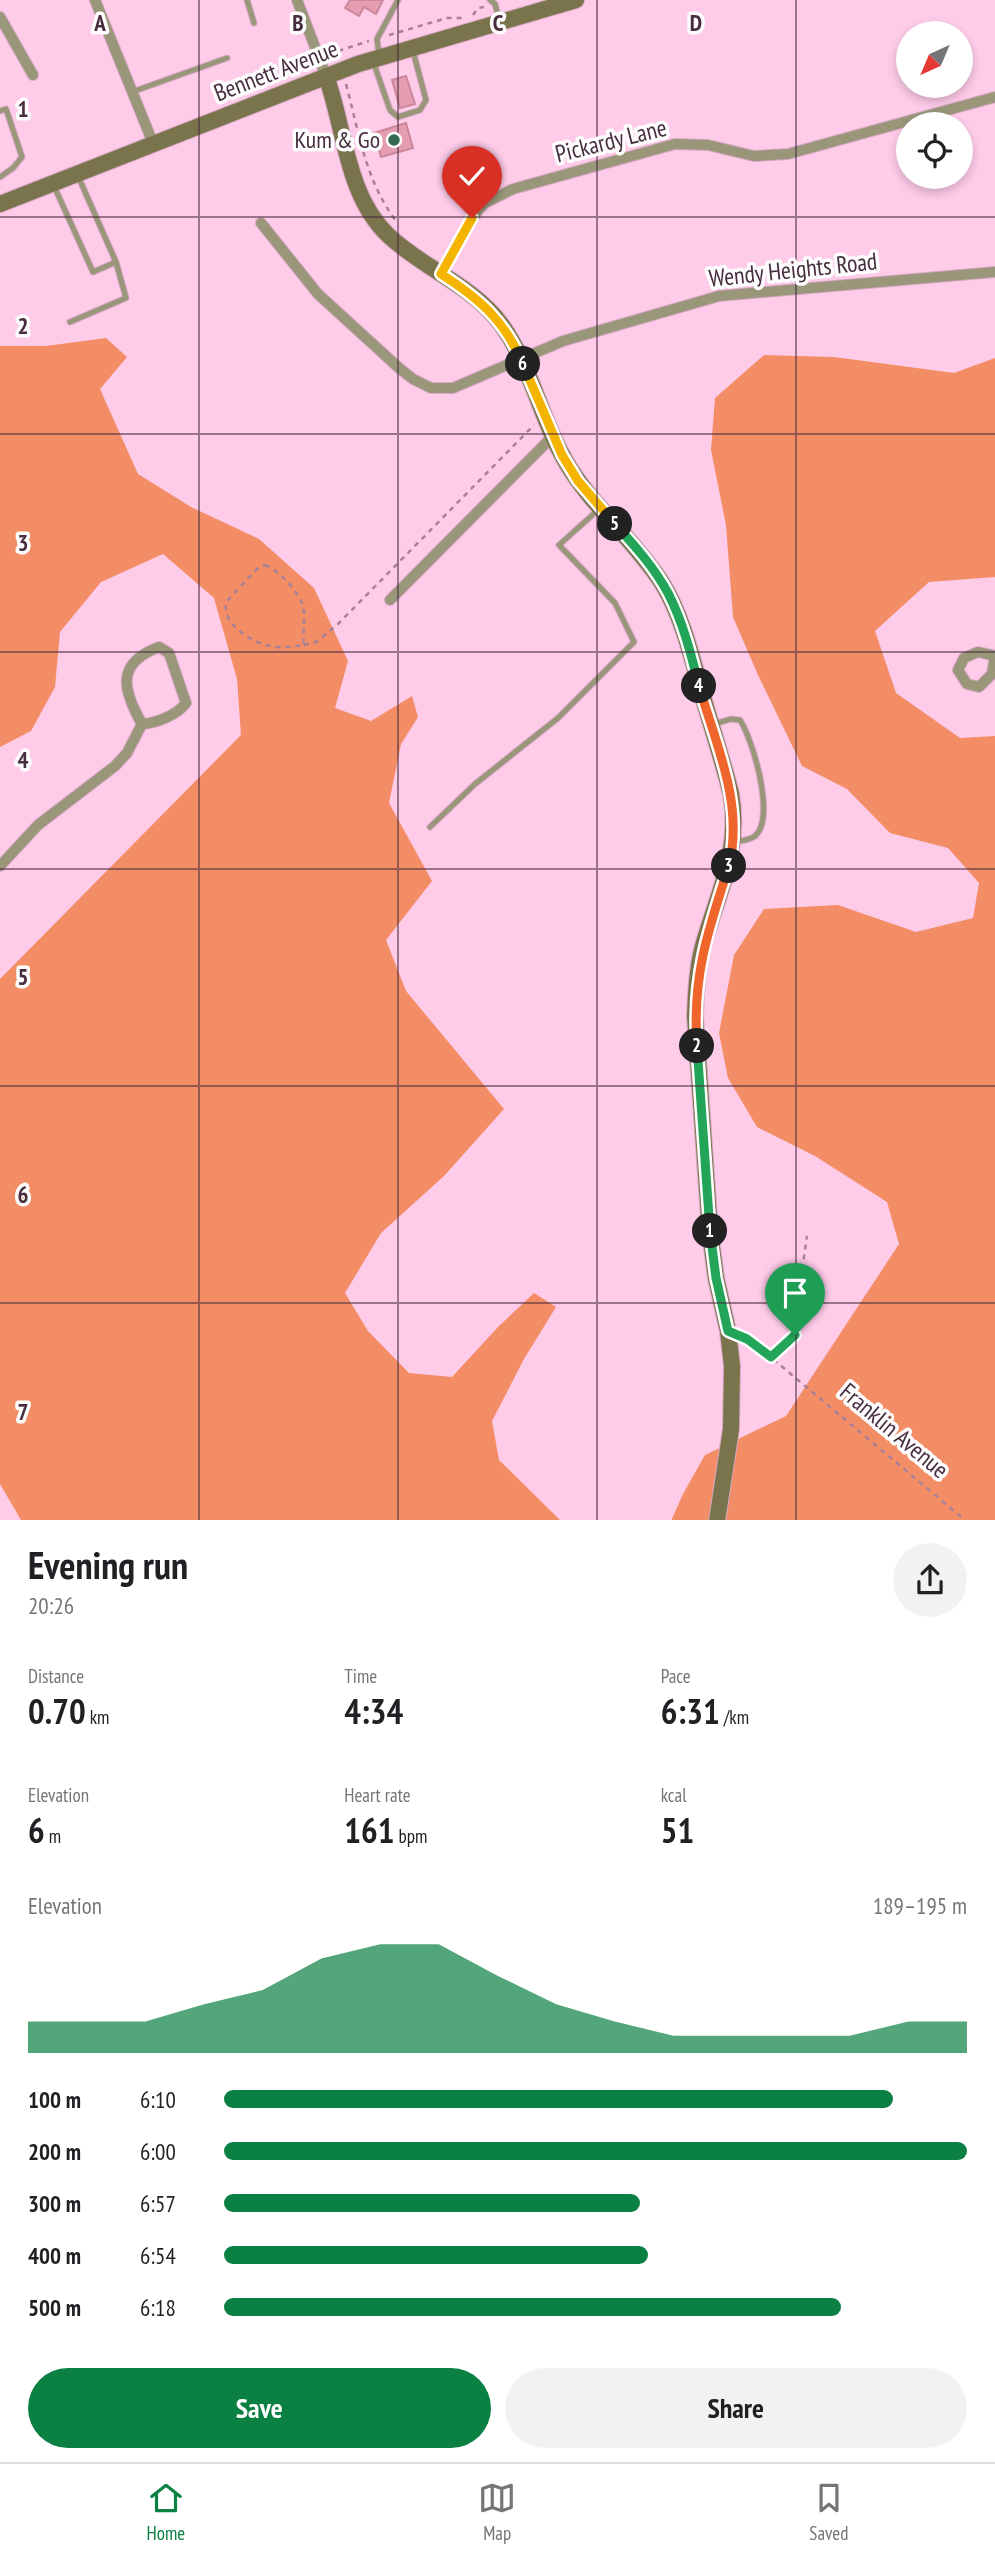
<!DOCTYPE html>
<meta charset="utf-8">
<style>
body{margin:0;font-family:"PT Sans Narrow",sans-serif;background:#f2f2f2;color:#202124;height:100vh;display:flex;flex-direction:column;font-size:26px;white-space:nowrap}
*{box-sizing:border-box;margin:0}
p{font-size:23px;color:#757577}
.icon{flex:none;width:38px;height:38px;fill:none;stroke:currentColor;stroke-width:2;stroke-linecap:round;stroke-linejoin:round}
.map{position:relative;height:1520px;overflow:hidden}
.drawer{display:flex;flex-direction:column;background:#fff;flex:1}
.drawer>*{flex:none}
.needle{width:46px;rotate:224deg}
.controls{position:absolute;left:896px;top:21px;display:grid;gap:14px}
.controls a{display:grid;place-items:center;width:77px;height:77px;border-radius:50%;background:#fff;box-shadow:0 4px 10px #0003;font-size:35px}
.pin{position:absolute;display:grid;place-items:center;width:60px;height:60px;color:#fff;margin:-72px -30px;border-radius:50% 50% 50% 0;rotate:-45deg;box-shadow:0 0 7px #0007}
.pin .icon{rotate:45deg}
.km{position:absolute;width:35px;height:35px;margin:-18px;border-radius:50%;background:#222;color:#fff;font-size:19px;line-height:35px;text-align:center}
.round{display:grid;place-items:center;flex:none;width:74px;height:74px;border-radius:37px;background:#f2f2f2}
.headline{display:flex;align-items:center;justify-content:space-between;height:119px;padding:0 28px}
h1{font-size:38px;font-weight:600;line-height:52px}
.figures{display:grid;grid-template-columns:repeat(3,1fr);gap:10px;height:119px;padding:7px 28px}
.figures div{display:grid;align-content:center}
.figures b{font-size:35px;font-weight:600}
.figures small{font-size:19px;font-weight:400}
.figures p{font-size:19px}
.chart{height:196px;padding:14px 28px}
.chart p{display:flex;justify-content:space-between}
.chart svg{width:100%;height:126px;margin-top:7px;fill:#0b8043;opacity:.7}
.cta{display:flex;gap:14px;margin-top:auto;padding:14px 28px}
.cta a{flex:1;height:80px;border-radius:42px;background:#0b8043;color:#fff;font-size:28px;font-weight:600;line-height:80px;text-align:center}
.cta a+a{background:#f2f2f2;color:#202124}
ul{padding:0 28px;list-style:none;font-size:23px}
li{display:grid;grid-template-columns:112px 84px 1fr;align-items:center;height:52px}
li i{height:18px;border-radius:9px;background:#0b8043}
.menu{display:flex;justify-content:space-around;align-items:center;height:98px;border-top:2px solid #e0e0e0;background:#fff;font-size:19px;color:#757577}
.menu a{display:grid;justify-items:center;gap:4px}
.menu .selected{color:#0b8043}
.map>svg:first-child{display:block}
</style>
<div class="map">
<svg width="995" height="1521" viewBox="0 0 995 1521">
<rect width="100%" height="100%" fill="#fecbe9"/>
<path fill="#f38d65" d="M106 338 127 357 100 389 138 474 191 507 259 539 314 588 348 661 335 708 371 721 412 696 418 717 401 744 389 803 432 881 386 940 406 991 504 1109 444 1176 381 1233 345 1293 368 1331 409 1373 452 1377 498 1327 534 1293 556 1307 524 1359 492 1421 499 1460 560 1520H21L0 1484V979L241 735 237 679 214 598 163 554 101 582 60 632 55 687 31 731 0 747V346H46Z
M764 355 834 357 954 373 995 358V577L929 582 875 631 896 693 960 738 995 736V1520L671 1521 683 1494 705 1455 786 1416 899 1244 887 1202 815 1156 757 1127 728 1078 719 1033 734 955 764 909 838 905 916 932 973 918 979 883 948 848 890 833 847 789 802 766 758 675 733 617 726 525 711 450 715 398Z"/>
<path fill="#e59eb1" stroke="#cc879a" stroke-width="2" d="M350 0H349H383L376 14 364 7 359 16 345 8Z
M406 76 415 104 400 108 392 80Z
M406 123 413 148 381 157 374 133Z"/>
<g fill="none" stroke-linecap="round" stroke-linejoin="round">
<defs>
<path id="lane" d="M247 0 254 23
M490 0 495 4 499 19
M379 55 377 39 398 0
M373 61 390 110 398 117 420 110 426 100 413 51
M132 92 227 58
M0 111 6 109 22 157 13 168 0 177
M54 186 93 272 116 262 78 176
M70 322 126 298 116 262
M714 724 731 719 740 720C753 740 776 818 755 836 750 840 741 841 734 842
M430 827 475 784 558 718 634 642 615 603 559 545 598 510"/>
<path id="street" d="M95 0 153 143
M297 0 326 76
M0 17 33 75
M261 223 318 294 399 368 413 379 431 388H453L563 341 719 296 995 272
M441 274 478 210 485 203 513 189 675 144 708 145 754 156 788 154 995 97
M390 600 553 436
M159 647 169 653 186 703C177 715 157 723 142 724 122 689 116 663 159 647Z
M978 652 995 656 992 674 979 687 967 684 958 670 964 658Z
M0 866 38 825 115 766 127 753 142 724"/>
<path id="secondary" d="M326 76C345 128 346 196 389 236 424 269 472 285 501 324 532 367 541 422 569 467 595 509 635 541 662 583 683 617 692 659 703 697 712 729 723 761 731 794 741 852 718 892 703 946 697 969 696 992 695 1016L710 1232 716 1278 728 1331 732 1366 731 1429 717 1521
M0 204 358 64 576 0"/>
</defs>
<use href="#lane" stroke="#d6a8c3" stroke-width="7"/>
<use href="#street" stroke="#d6a8c3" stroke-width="12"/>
<use href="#secondary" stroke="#d6a8c3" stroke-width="18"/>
<path stroke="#a88198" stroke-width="2.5" stroke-dasharray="5 5" stroke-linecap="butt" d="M473 15 478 8 484 7
M389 35 447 18H464
M337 58 335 52 369 41
M346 84C359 132 365 180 396 221
M265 565C280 571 298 591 303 606 306 618 302 632 304 645 293 646 281 649 270 646 252 643 219 622 227 601L259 567Z
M304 645 316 642 338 624 534 425
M741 1336 767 1354 966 1521
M771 1357 793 1339 799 1327 802 1313 801 1278 807 1236"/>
<use href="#lane" stroke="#99967a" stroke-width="5"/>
<use href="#street" stroke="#99967a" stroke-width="10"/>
<use href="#secondary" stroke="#79744b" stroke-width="16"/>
</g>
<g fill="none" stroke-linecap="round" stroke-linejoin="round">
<defs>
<path id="split-1" d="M710 1231 716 1278 728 1331 747 1339 771 1357 795 1335"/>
<path id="split-2" d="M697 1046 710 1231"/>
<path id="split-3" d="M697 1046C692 977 708 930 729 866"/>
<path id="split-4" d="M699 686C716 745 744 803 729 866"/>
<path id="split-5" d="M615 524C634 545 654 567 668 593 683 622 691 654 699 686"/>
<path id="split-6" d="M523 364 562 455 578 481 615 524"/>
<path id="split-7" d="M472 218 441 274C480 299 505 321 523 364"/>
</defs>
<use href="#split-1" stroke="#fff" stroke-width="14"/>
<use href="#split-2" stroke="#fff" stroke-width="14"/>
<use href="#split-3" stroke="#fff" stroke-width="14"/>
<use href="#split-4" stroke="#fff" stroke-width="14"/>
<use href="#split-5" stroke="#fff" stroke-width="14"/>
<use href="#split-6" stroke="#fff" stroke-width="14"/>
<use href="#split-7" stroke="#fff" stroke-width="14"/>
<use href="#split-1" stroke="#22a559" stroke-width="9"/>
<use href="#split-2" stroke="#22a559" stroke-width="9"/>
<use href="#split-3" stroke="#f0652b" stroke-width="9"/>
<use href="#split-4" stroke="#f0652b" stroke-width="9"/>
<use href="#split-5" stroke="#22a559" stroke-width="9"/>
<use href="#split-6" stroke="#f5b400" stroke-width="9"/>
<use href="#split-7" stroke="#f5b400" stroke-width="9"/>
</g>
<path fill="none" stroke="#472e3e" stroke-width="2" stroke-opacity="0.55" d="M199 0V1521M398 0V1521M597 0V1521M796 0V1521M0 217H995M0 434H995M0 652H995M0 869H995M0 1086H995M0 1303H995"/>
<circle fill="#326950" stroke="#fdfdfd" stroke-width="2.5" cx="394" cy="140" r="7"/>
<g text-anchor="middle" stroke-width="7" stroke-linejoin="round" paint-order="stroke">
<g font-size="24" fill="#472e3e" stroke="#fdfdfd">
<text transform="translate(276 71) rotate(-21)" y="8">Bennett Avenue</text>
<text transform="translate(611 141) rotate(-14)" y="8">Pickardy Lane</text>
<text transform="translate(793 270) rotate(-6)" y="8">Wendy Heights Road</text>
<text transform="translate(894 1431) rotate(40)" y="8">Franklin Avenue</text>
</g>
<g font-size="24" fill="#472e3e" stroke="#fdfdfd" text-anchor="end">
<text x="380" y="148">Kum &amp; Go</text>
</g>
</g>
<g font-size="23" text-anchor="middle" font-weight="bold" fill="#472e3e" stroke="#fdfdfd" stroke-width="7" stroke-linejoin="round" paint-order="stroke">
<text x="100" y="31">A</text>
<text x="298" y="31">B</text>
<text x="498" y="31">C</text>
<text x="696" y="31">D</text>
<text x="23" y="117">1</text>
<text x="23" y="334">2</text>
<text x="23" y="551">3</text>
<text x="23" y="768">4</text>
<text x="23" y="985">5</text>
<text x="23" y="1203">6</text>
<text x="23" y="1420">7</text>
</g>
</svg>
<div class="controls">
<a><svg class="needle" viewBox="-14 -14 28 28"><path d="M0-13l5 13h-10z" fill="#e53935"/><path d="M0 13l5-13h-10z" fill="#757577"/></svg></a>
<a><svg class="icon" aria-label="locate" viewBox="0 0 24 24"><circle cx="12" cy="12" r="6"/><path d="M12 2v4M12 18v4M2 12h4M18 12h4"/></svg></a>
</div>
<div class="pin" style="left:795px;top:1335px;background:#1e9e55"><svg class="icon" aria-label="arrive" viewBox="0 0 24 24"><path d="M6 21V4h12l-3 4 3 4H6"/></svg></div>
<div class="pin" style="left:472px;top:218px;background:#d93025"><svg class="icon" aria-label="check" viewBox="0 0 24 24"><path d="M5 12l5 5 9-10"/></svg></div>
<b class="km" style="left:710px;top:1231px">1</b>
<b class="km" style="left:697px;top:1046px">2</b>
<b class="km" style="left:729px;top:866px">3</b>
<b class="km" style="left:699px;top:686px">4</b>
<b class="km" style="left:615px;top:524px">5</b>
<b class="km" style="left:523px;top:364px">6</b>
</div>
<section class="drawer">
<div class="headline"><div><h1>Evening run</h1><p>20:26</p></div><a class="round"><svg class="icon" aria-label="share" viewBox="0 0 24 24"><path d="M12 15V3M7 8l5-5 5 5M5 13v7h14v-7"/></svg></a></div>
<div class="figures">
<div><p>Distance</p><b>0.70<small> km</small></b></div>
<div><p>Time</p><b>4:34</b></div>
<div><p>Pace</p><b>6:31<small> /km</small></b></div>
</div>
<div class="figures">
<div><p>Elevation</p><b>6<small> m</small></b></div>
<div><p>Heart rate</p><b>161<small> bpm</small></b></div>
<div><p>kcal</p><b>51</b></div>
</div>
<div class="chart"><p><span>Elevation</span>189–195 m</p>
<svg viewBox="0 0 160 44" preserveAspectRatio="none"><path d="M0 44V33L10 33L20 33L30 27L40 22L50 11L60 6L70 6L80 17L90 27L100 33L110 38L120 38L130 38L140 38L150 33L160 33V44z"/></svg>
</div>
<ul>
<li><b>100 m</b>6:10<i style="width:90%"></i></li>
<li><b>200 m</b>6:00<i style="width:100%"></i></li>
<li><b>300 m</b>6:57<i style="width:56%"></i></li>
<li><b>400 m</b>6:54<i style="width:57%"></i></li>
<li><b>500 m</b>6:18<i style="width:83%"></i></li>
</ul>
<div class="cta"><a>Save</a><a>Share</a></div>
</section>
<nav class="menu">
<a class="selected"><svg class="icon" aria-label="home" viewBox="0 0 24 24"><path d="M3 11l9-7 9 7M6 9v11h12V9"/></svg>Home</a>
<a><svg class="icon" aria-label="map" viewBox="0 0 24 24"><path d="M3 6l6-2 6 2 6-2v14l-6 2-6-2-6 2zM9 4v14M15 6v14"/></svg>Map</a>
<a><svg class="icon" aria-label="saved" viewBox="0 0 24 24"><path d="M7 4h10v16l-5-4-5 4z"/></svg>Saved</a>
</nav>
